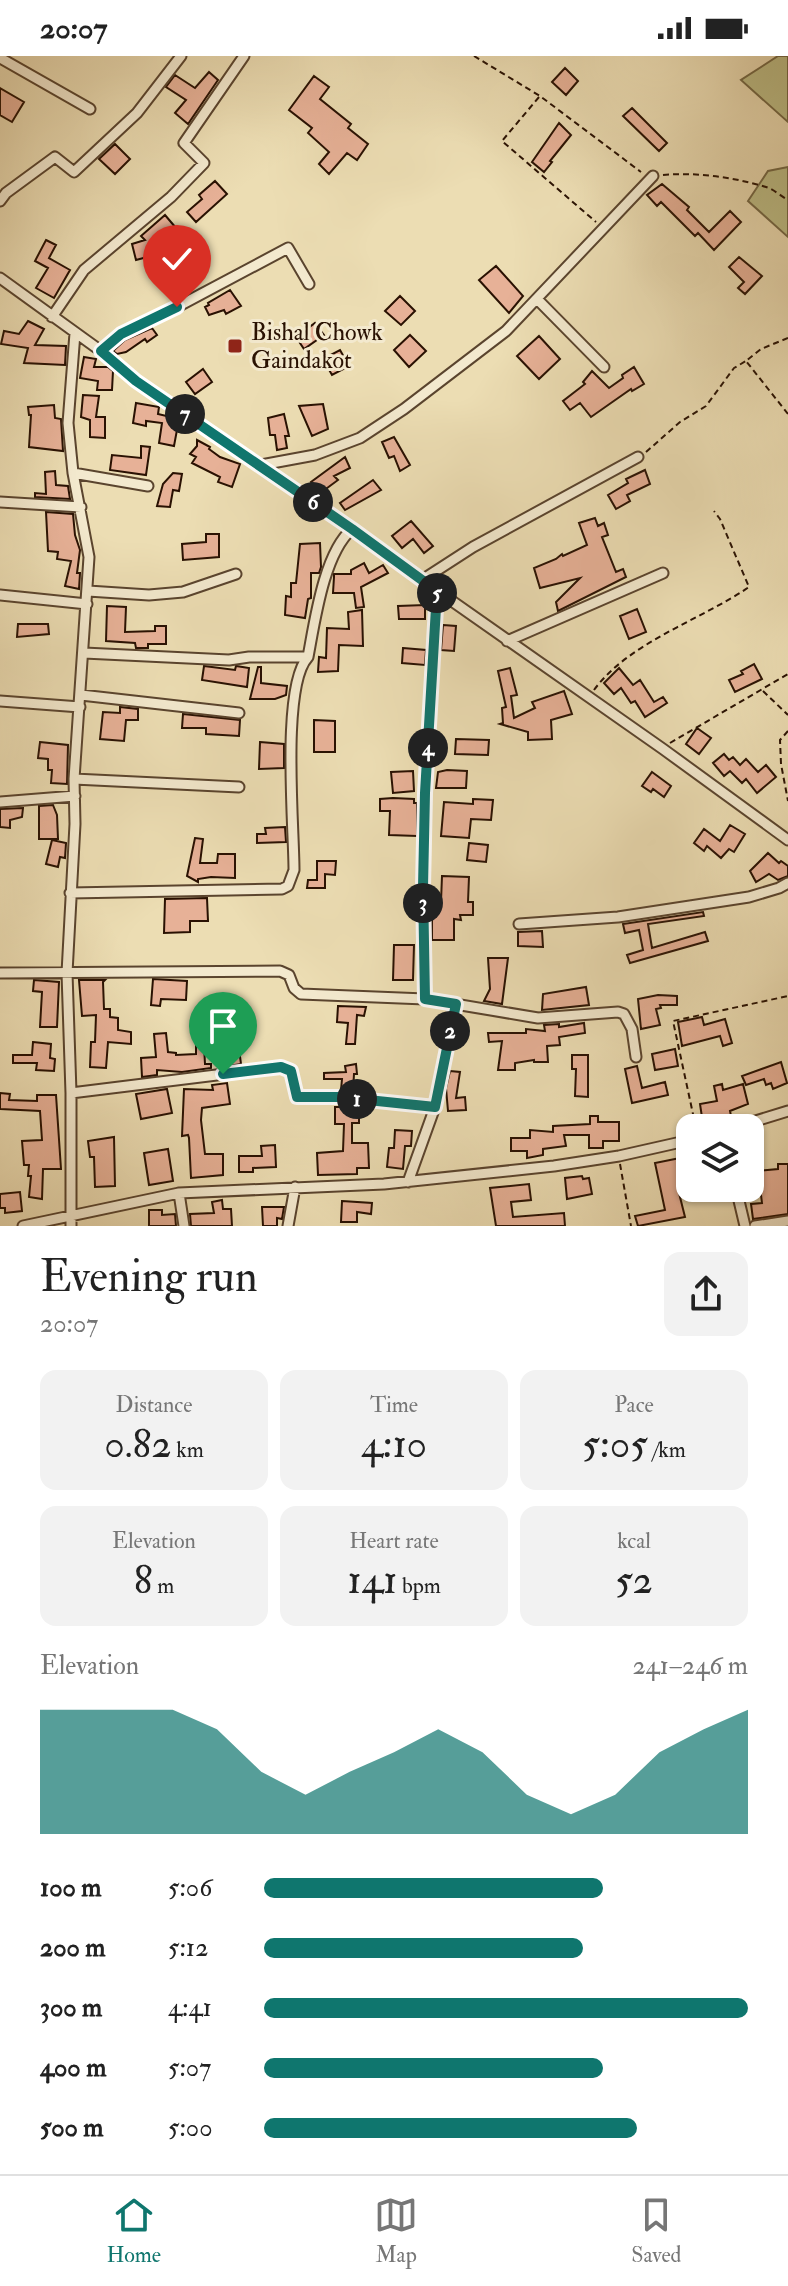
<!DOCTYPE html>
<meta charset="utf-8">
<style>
body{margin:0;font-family:"IM FELL Double Pica",serif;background:#f2f2f2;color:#222;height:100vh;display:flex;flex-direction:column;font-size:30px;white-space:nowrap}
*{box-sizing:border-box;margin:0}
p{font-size:26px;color:#767676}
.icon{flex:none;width:44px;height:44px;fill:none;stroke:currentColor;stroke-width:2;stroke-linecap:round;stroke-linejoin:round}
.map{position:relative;height:1170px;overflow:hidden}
.panel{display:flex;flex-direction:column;background:#fff;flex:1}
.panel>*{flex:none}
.controls{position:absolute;left:676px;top:1058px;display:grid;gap:16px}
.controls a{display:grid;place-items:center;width:88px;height:88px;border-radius:16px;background:#fff;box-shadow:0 2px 6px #0004;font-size:40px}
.pin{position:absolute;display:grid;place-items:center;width:68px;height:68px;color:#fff;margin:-82px -34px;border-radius:50% 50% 50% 0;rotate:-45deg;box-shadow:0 0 8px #0007}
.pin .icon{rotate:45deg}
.km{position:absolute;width:40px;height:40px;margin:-20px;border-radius:50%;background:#222;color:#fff;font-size:22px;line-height:40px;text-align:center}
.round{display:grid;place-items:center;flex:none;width:84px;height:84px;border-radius:16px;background:#f2f2f2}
.summary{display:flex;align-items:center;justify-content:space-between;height:136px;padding:0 40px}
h1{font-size:44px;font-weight:600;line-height:60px}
.stats{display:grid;grid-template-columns:repeat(3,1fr);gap:12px;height:136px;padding:8px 40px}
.stats div{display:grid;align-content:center;border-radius:16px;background:#f2f2f2;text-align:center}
.stats b{font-size:40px;font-weight:600}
.stats small{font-size:22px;font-weight:400}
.stats p{font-size:22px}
.chart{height:224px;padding:16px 40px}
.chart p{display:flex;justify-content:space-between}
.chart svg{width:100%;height:144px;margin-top:8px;fill:#0f766e;opacity:.7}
ul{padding:0 40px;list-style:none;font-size:26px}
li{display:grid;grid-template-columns:128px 96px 1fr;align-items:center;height:60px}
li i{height:20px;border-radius:10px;background:#0f766e}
.status{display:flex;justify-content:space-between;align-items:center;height:56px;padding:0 40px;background:#fff;direction:ltr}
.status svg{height:22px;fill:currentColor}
.tabs{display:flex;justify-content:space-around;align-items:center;height:112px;border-top:2px solid #e0e0e0;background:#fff;font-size:22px;color:#767676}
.tabs a{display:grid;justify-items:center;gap:4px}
.tabs .current{color:#0f766e}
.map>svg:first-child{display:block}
</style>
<div class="status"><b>20:07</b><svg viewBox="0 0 49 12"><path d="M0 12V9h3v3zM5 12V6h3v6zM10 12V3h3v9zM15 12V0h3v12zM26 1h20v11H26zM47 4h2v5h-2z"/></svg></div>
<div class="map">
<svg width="788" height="1170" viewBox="0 0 788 1170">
<rect width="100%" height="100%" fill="#ecddb3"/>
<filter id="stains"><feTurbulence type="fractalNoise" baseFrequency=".0025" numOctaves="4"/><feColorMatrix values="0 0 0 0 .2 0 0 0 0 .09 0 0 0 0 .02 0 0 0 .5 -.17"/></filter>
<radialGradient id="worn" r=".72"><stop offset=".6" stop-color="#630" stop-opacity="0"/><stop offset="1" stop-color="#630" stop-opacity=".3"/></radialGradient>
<path fill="#bebf88" stroke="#746845" stroke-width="2" d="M778 0H788V66L741 24Z
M788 111V181L748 145 768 115Z"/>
<path fill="#e7b197" stroke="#291102" stroke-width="2" d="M565 12 578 25 566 39 552 26Z
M209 16 218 24 188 68 175 57 186 44 166 31 175 19 195 32Z
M314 20 329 31 320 43 351 68 348 72 368 88 357 104 347 97 329 118 319 108 329 96 308 77 312 72 289 54Z
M0 32 24 46 12 66 0 59Z
M632 52 667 87 659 95 623 60Z
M559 67 571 79 550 105 552 106 544 116 532 106Z
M115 88 130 103 115 118 99 103Z
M215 125 227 138 196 166 187 156 202 143 199 139Z
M662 128 689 151 687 154 709 176 730 155 741 166 714 194 698 177 695 180 661 146 657 150 647 139Z
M165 159 176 172 149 195 151 200 136 204 132 188 145 184 141 180Z
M46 184 56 189 49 202 70 214 54 242 36 232 48 212 35 205Z
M739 201 762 220 745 238 738 232 744 226 729 211Z
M496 210 523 240 509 257 479 224Z
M230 234 241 250 226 258 224 254 209 259 205 251 209 249 208 247Z
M400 240 415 255 401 269 385 255Z
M28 265 44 273 35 289 66 290 65 309 24 307 28 292 1 288 4 275 19 278Z
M315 267 324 279 304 293 296 281Z
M152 272 157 279 147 286 145 283 126 296 117 298 113 295 125 284Z
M410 279 426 295 409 311 394 294Z
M539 280 560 303 539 323 517 300Z
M340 294 349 310 332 319 323 303Z
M84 301 96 303 94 311H108L113 315 112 334H97L98 325 80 322Z
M634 311 644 328 632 335 631 333 591 361 580 347 570 354 563 345 585 328 583 326 592 315 609 332 623 322 622 319Z
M203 313 212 326 195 338 186 326Z
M83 339 99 340 96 361H105V382L90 381V364L81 361Z
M136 347 159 351 158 358 179 363 174 390 159 387 162 367 146 365V370L133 367Z
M323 348 328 373 312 380 299 350Z
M54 349 55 362 61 363 63 395 29 391 31 359H29L28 351Z
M284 358 289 380H285L287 392 277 394 275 379H270L268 362Z
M394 381 410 409 400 415 394 400 389 402 382 386Z
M197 384 210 391 209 393 220 401 240 408 232 431 218 426 220 421 192 407 196 401 190 398 197 390Z
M141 390 150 391 146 419 110 414 112 399 141 402Z
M345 401 350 412 334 420 338 424 319 438 311 426Z
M645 414 650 428 627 439 630 445 616 453 608 439 628 427 626 423Z
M55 415 56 429 68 430 70 443 35 441V437L46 438 45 416Z
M173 417 182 418 179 435 173 434 170 451 157 450 163 428Z
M373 424 381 434 345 454 340 447Z
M46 456 73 458 75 479 80 494 77 517H80L79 533 65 530 71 505 57 503 58 496 48 495Z
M595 462 598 470 604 467 608 479 602 481 616 516 623 513 626 521 558 555 556 546 580 522 540 532 534 512 556 503 562 498 563 500 587 489 579 467Z
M411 465 433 490 424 497 413 483 402 492 392 480Z
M206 478H219V501L183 504 182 488 206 486Z
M320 487 321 511 319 517H311V542L308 543 305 562 285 559 286 540 291 541V527H296L300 488Z
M364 507 369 517 383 509 388 517 361 531 364 551 356 552 354 537H333L334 521V518H351V514Z
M425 549V563H399L398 550Z
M107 550 126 551 125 576 155 575V570H166V588H148V592H136L135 587 106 585Z
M637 553 646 576 629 583 620 560Z
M362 554 363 590 339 589 338 615 318 616 319 601 326 602 327 572 349 573 348 556Z
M18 568H48L49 578 17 581Z
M443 569 456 570 454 595 441 594Z
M403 592 426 594 425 609 402 607Z
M754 608 762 623 735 636 729 624 743 618 741 615Z
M204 610 235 614 236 610 249 612 247 631 202 624Z
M258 611H261V627L287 630 286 639 275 643H250Z
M510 612 517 639 511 640 514 662 535 652 532 646 564 635 572 658 551 664 552 683 528 684V676L500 668 503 667 502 652 506 651 498 615Z
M619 612 633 629 640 624 654 646 663 641 667 647 645 661 635 645 631 647 621 632 614 638 604 627Z
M120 651 138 653V664H126L124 685 100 683 103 656 120 657Z
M183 658 240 664 239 680 206 678V672H182Z
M314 664 335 665V696H314Z
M697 672 711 682 699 698 686 688Z
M456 683 489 684 488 699 455 698Z
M40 686 68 689 67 728 51 727 52 714H48V703L38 702Z
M260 686 284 688V712L259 713Z
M724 698 729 704 733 701 740 709 746 703 758 716 766 709 776 721 757 737 746 723 742 727 730 715 724 720 713 707Z
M447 714 467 715 466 732H436L438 716Z
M413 715 414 735 393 737 391 716Z
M652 716 671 730 664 741 653 733 651 736 642 730Z
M393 742 414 743V747H417V780L389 779 390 755H380V743Z
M473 743 493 744 491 764 471 763 469 782 441 780 444 746 473 748Z
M53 749 57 759 58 783H39V750Z
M23 752 22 761 10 764V772L0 771V753Z
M730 769 745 778 734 796 729 793 721 802 707 790 704 795 694 787 704 773 720 785Z
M285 771 286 786 257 787V778H266L265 772Z
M195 782 203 783 200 807H217L218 798H235V822L211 821 198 823V826L187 820Z
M52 784 66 787 65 802 60 801 58 811 46 808Z
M469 787 488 789 486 806 467 804Z
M768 797 779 807 781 805 788 810V820L778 824 769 818 756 826 750 815Z
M317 805H336L335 819 325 818V832H307L308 824H317Z
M442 820 469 821 468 846H473V859H460L461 864 454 863V884H432V846H441Z
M207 842 208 865H190V876L164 877 165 843Z
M703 856 704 860 648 868 652 892 705 876 708 885 630 907 627 899 643 894 639 874 625 877 623 868Z
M542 875 543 891 518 890V876Z
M394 889H414L413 924H393Z
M488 902H508L502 948 484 945 490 933Z
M153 923 187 925 186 944 161 943 160 950 151 949Z
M34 924 59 926 57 971H40L42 936 33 935Z
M79 924H105L103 926 104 953H110V961L118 962V974L131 976V988L108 986 106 1012 90 1011 91 986H95L96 959 82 960Z
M586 931 589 949 542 954 543 938Z
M658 939 677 940V949H660L661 952 656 953 660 969 641 973 638 943Z
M338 950 366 951 364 960 357 959 355 988H346L348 967 337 966Z
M702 961 704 969 725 963 732 987 723 990 720 980 682 990 678 966Z
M584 967 585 977 559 981 560 989 547 990 548 1006H534V1004L515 1007V1014H498L502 985 489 986 488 977H526V973L545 975 544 969 559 968V971Z
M238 973 239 979 244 983 243 992 239 993 241 1008 229 1010 223 976Z
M166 977 168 996 176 997V999L196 998V989H204L205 1008H211V1012L182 1016 157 1014V1019L142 1021 141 1002 156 1001 154 978Z
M33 986 51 988 50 1002 55 1003 54 1015 36 1014 37 1007H13V999H32Z
M675 993 678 1010 655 1014 652 998Z
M572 999H588V1041L575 1040 576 1013H572Z
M781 1006 787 1027 773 1033 771 1027 766 1029 764 1023 746 1029 742 1020Z
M356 1008 357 1018H354L353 1035 341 1034 342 1023H324V1017L346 1016 345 1010Z
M637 1010 642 1032 665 1026 668 1039 632 1047 625 1013Z
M450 1015 460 1016 456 1042 465 1041 466 1054 448 1055 446 1032Z
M227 1027 230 1048 202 1052 201 1064 205 1098H223V1119L191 1122 189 1082 188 1079 182 1080 184 1033 213 1034 212 1029Z
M722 1028 723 1034 743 1028 748 1048 730 1055 732 1065 728 1067 719 1069 718 1065 703 1068 700 1048 717 1045 714 1030Z
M167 1033 172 1057 141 1063 136 1038Z
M0 1037 10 1038 9 1044 37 1045V1039H56L61 1113H43L42 1143 29 1141 31 1120H28L29 1109H24L22 1085 42 1084 40 1055 0 1053Z
M335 1051H355V1056H359V1067H352V1087H368L369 1112H357V1118L318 1119 317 1097 343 1095 344 1068H335Z
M590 1060H598V1066H619V1085H603V1092H589V1079H564L566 1090 543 1093V1099L527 1102V1095H511V1082H530V1074L553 1076V1070L590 1068Z
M395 1074 412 1075 411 1090H405L403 1113 387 1111 389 1092H394Z
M114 1081 115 1130 95 1131 94 1101H90L88 1085Z
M275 1089 276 1111 253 1112V1116H239V1100H262L261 1090Z
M168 1093 173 1125 149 1129 144 1097Z
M690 1100V1114L685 1115 690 1135 679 1137 685 1161 638 1170 635 1160 665 1154 655 1107Z
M778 1108H788V1158L753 1163 751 1148 762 1147 758 1115 778 1113Z
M582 1120 583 1123 589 1122 592 1138 567 1143 565 1122Z
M529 1128 531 1144 511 1146 513 1161 564 1157 565 1170H496L490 1132Z
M20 1136 22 1155 5 1157V1152H0V1138Z
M222 1144 223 1153H231L232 1170H191L190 1158 214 1157 212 1146Z
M342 1145 372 1147 371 1158 357 1156V1166H341Z
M262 1151H284L282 1163 277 1162V1170H263Z
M149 1154H162V1159L175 1158 176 1170H149Z"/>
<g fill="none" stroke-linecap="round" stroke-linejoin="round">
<defs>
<path id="street" d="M2 3 90 53
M0 145 6 137 55 101 74 116 137 57 181 0
M0 222 101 295 136 325 352 473 422 524 663 693 788 784
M537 243 604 311
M52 261 84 214 171 141 204 107 184 87 244 0
M101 295 121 278 177 251 288 192 309 228
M261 409 315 399 360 382 404 353 506 275 653 120
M73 417 148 430
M0 446 81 451
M422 524 473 491 638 401
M88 535 149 539 183 536 236 518
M437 535 425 737 423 831 425 943 538 962 618 956 624 958 632 973 636 1001
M0 539 87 548
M507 585 663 517
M84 597 229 604 249 601H308
M81 639 239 657
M0 645 80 651
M74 723 239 731
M0 746 75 740
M70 837 282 833 288 830 294 814C294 770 281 630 308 601 315 564 324 497 352 473
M519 868 618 861 749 841 779 832 788 827
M0 917 280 915 289 919 294 932 301 938 425 943
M71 1037 281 1011 291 1015 297 1041H339L435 1051
M733 1072 788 1055
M408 1126 435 1051 456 948
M736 1132 745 1170
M179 1137 184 1170
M23 1170 179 1137 384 1128 554 1110 619 1100 690 1084
M71 1170V1037L67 917 75 768 74 723 89 501 73 417 68 367 75 277
M288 1170 295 1131
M755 1170 788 1165"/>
</defs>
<use href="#street" stroke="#5a442e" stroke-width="13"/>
<path stroke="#291102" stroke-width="2" stroke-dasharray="6 4" stroke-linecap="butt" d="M474 0 540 40 641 116
M539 41 502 85 596 166
M663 119C698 116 732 121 766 131 773 133 781 140 788 144
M788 282 761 293 746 305 788 358
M646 396 680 366 706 350 734 312 746 305
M594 634C629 586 701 564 749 531L720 463 714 455
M763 635 788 659
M788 675 780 684 781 708 788 745
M670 687 788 618
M696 1072 673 965 788 940
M620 1108 631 1170"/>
<use href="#street" stroke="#f3e9ce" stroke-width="9"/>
</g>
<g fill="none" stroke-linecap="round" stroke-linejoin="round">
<defs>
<path id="route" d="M177 251 121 278 101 295 136 325 352 473 437 535 425 737 423 831 425 943 456 948 435 1051 339 1041H297L291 1015 281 1011 223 1018"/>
</defs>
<use href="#route" stroke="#fff" stroke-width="16"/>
<use href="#route" stroke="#0f766e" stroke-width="10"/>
</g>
<rect fill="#8f2418" stroke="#f3e9ce" stroke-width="3" x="227" y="282" width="16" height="16" rx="4"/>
<g text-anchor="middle" stroke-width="6" stroke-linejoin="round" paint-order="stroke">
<g font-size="24" fill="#291102" stroke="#f3e9ce" text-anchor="start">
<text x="251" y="284">Bishal Chowk<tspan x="251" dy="28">Gaindakot</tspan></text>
</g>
</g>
<rect width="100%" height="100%" filter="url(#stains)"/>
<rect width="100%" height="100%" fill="url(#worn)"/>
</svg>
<div class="controls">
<a><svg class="icon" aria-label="layers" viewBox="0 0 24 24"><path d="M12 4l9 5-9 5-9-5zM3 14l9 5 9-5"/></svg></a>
</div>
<div class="pin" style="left:223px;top:1018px;background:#1e9e55"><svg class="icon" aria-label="arrive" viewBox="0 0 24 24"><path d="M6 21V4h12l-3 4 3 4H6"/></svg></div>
<div class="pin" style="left:177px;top:251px;background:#d93025"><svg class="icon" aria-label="check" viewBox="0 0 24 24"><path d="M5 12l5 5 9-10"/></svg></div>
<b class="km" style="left:357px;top:1043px">1</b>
<b class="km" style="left:450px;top:975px">2</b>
<b class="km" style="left:423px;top:847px">3</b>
<b class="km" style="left:428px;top:692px">4</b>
<b class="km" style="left:437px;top:537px">5</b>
<b class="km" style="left:313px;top:446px">6</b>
<b class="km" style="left:185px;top:358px">7</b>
</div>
<section class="panel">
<div class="summary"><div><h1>Evening run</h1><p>20:07</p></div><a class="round"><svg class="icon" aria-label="share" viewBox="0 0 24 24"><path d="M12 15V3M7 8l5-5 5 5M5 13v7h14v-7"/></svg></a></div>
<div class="stats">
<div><p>Distance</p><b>0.82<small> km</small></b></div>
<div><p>Time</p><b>4:10</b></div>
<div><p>Pace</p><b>5:05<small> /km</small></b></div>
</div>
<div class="stats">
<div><p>Elevation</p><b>8<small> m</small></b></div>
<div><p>Heart rate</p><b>141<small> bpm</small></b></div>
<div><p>kcal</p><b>52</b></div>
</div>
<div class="chart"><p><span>Elevation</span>241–246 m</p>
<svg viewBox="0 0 160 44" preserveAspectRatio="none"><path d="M0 44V6L10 6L20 6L30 6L40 12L50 25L60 32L70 25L80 19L90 12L100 19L110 32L120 38L130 32L140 19L150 12L160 6V44z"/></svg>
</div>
<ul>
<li><b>100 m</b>5:06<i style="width:70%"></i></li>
<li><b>200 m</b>5:12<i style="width:66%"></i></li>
<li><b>300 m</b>4:41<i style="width:100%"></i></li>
<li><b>400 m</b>5:07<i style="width:70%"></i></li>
<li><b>500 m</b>5:00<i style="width:77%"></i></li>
</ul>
</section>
<nav class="tabs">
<a class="current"><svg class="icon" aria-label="home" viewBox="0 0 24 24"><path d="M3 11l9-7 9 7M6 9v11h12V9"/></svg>Home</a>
<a><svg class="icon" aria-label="map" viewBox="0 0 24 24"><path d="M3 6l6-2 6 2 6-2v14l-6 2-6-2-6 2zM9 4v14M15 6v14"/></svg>Map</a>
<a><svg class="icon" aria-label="saved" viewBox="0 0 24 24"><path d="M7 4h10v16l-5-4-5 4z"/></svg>Saved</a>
</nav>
